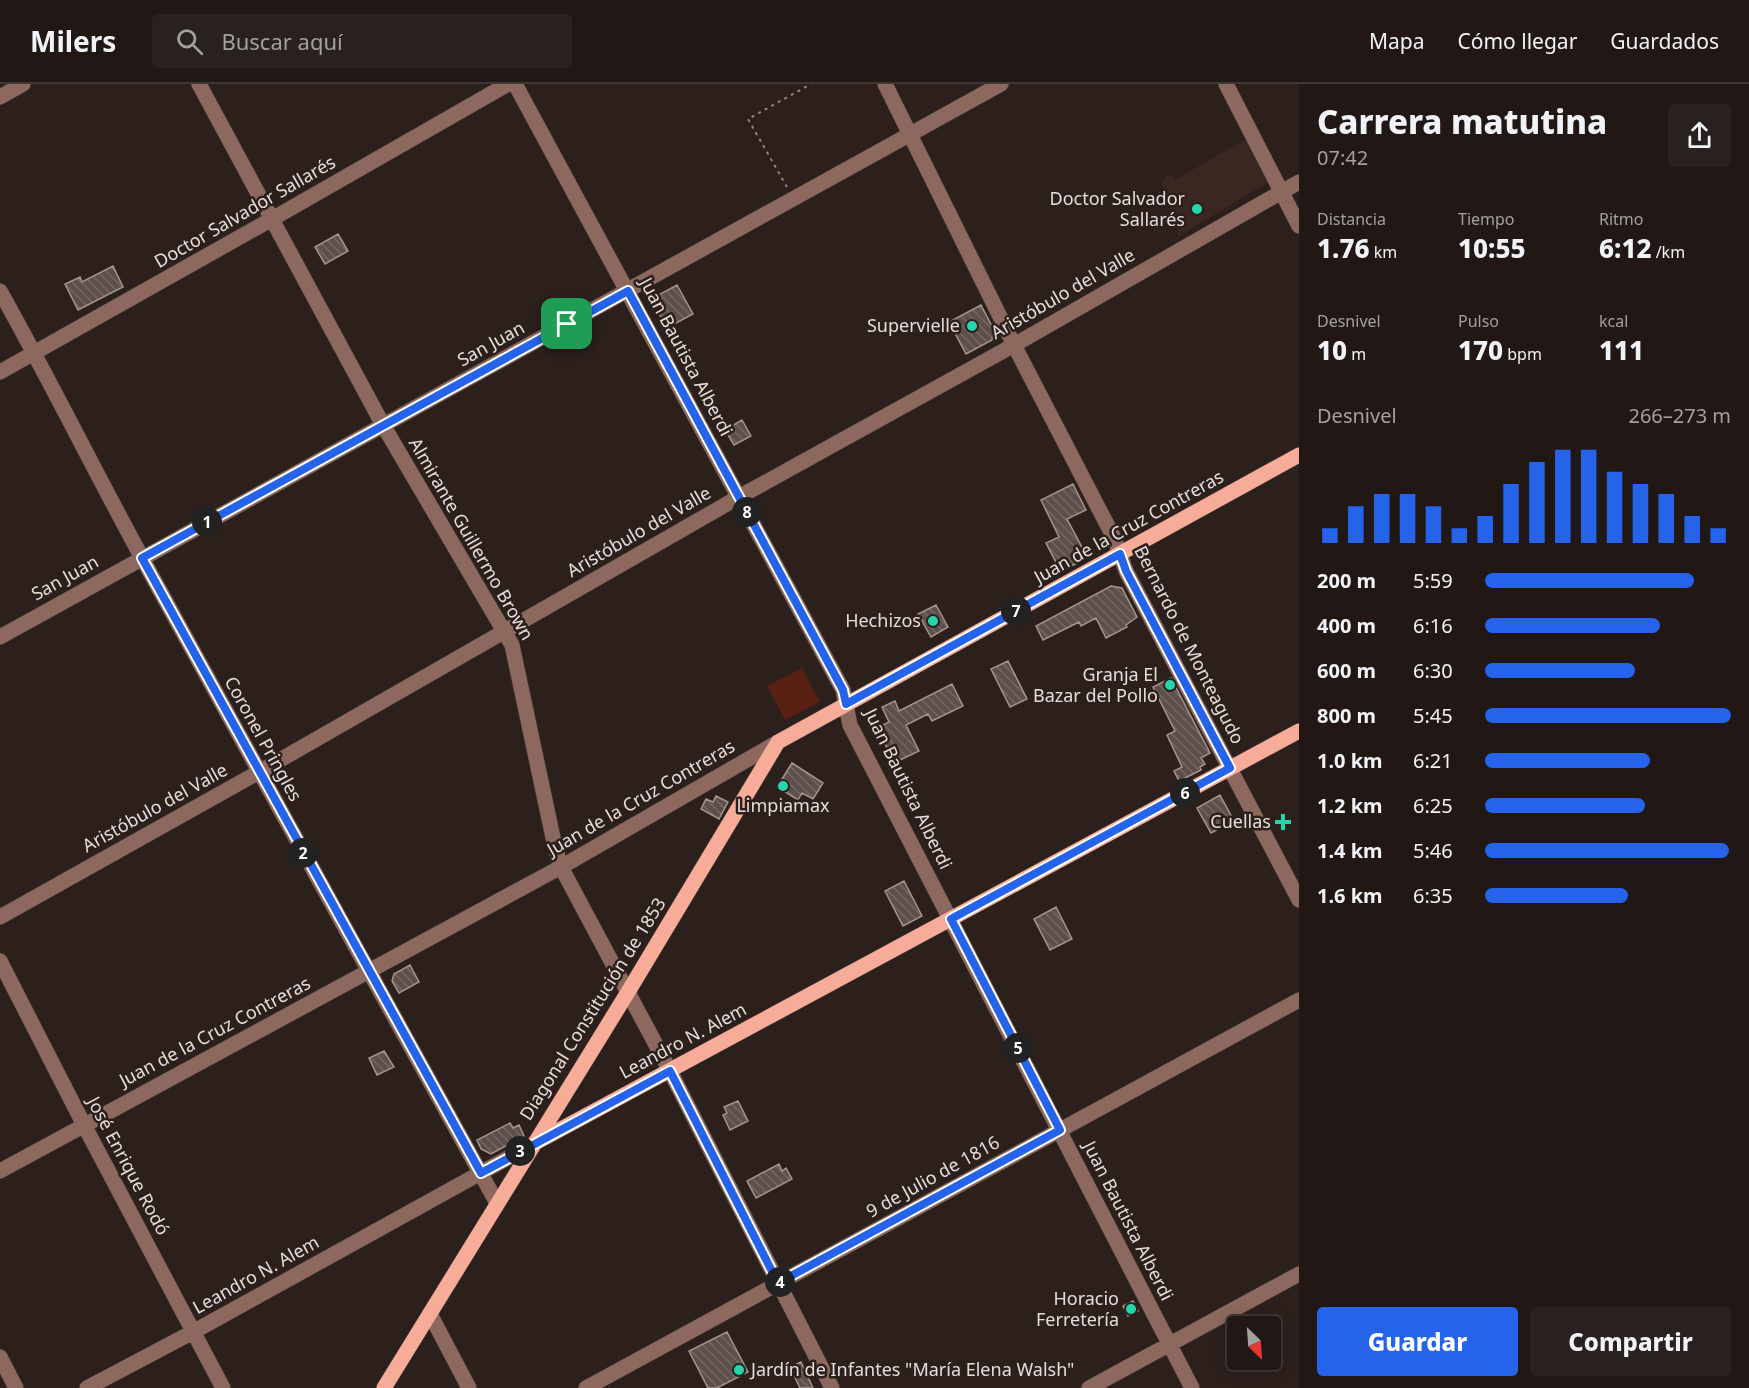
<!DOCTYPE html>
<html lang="es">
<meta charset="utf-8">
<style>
body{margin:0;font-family:"Noto Sans",sans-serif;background:#29211f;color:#f1f3f6;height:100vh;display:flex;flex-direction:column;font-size:22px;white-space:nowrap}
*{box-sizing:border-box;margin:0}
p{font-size:20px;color:#a2a0a1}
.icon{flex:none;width:33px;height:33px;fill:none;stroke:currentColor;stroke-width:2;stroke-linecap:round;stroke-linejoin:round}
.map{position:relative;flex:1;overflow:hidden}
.panel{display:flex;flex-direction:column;background:#211816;width:450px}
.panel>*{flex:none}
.needle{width:39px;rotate:155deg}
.tools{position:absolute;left:1227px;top:1232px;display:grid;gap:12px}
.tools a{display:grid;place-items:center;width:54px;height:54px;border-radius:6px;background:#211816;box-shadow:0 3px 15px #0003,0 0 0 2px #3e3735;font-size:30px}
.pin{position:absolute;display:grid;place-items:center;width:51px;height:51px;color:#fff;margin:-26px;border-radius:12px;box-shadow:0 3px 9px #0006}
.km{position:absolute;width:30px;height:30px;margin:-15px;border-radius:50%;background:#222;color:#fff;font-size:16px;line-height:30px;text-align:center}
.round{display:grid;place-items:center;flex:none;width:63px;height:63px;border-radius:6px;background:#29211f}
.overview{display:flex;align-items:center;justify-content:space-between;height:102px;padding:0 18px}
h1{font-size:33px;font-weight:800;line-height:45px}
.stats{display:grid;grid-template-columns:repeat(3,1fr);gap:9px;height:102px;padding:6px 18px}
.stats div{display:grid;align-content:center}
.stats b{font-size:26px;font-weight:800}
.stats small{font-size:16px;font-weight:400}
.stats p{font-size:16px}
.chart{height:168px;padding:12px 18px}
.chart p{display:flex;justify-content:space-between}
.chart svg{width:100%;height:108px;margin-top:6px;stroke:#2563eb;stroke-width:6}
.primary-button{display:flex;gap:12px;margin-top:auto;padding:12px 18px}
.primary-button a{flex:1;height:69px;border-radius:6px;background:#2563eb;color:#fff;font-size:24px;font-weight:800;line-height:69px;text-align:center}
.primary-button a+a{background:#29211f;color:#f1f3f6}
ul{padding:0 18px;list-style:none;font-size:20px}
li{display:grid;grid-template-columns:96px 72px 1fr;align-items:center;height:45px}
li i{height:15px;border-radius:8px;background:#2563eb}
header{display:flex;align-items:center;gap:36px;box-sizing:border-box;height:84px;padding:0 30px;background:#211816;border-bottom:2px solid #3e3735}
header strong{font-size:28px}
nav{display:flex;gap:33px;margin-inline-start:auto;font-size:21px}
.search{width:420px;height:54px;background:#29211f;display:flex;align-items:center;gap:15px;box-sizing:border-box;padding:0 21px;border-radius:6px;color:#a2a0a1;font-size:22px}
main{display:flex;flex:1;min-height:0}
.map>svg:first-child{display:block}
</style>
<header>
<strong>Milers</strong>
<div class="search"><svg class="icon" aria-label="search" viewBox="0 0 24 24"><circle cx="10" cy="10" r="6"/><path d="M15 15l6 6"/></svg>Buscar aquí</div>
<nav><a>Mapa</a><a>Cómo llegar</a><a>Guardados</a></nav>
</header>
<main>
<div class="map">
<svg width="1299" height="1304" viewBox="0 0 1299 1304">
<defs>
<pattern id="building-back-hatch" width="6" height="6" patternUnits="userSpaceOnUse" patternTransform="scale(1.5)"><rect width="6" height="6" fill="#5d4f4b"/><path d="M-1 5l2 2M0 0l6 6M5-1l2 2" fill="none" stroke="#746864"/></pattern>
</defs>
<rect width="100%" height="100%" fill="#2c201d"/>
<path fill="#3a2722" d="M1246 55 1267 99 1179 152 1161 97 1171 91 1175 96Z"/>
<path fill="#592113" d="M802 584 820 618 785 636 767 602Z"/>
<path fill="url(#building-back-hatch)" stroke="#a49490" stroke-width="1.5" d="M338 150 348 167 325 180 315 163Z
M113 182 123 203 78 226 65 200 80 193 82 198Z
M677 201 693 230 667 244 651 215Z
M981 221 994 246 992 256 966 270 949 238Z
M742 336 751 352 734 361 725 346Z
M1073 400 1086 426 1067 435 1084 467 1075 471 1079 478 1061 488 1046 459 1059 453 1041 416Z
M1111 502 1122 504 1137 533 1126 541 1127 543 1106 554 1096 534 1081 542 1079 538 1043 556 1036 542Z
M936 521 948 543 931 553 918 530Z
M1008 577 1027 615 1010 623 991 585Z
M1171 594 1210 669 1201 674 1205 680 1200 683 1201 686 1179 697 1174 687 1182 683 1167 651 1175 647 1153 603Z
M952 600 963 622 932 637 928 630 906 641 919 667 898 677 892 665 888 666 877 644 889 638 882 623 895 617 899 627Z
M792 679 823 699 813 715 802 709 798 716 777 703Z
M1220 711 1234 737 1211 749 1197 724Z
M716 712 728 718 719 735 701 725 706 715 713 718Z
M904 797 922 832 903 842 885 807Z
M1056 823 1072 855 1050 866 1034 835Z
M410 881 419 898 399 909 392 897 394 890Z
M384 967 394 983 377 991 369 974Z
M738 1017 748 1037 730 1046 723 1031 727 1029 724 1023Z
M510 1039 513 1044 519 1041 524 1052 491 1070 481 1065 477 1056Z
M779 1080 782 1087 786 1084 792 1095 756 1114 747 1097Z
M1133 1217 1138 1227 1128 1232 1123 1222Z
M727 1248 748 1288 717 1304H708L689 1267Z
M801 1278 813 1304H800L790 1283Z"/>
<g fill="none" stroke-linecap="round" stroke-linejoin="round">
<defs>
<path id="minor" d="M199 0 383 341 512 561 555 763 561 783 670 987 832 1304
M515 0 843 606 850 641 1192 1304
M885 0 1014 261 1114 454 1126 487 1299 816
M1226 0 1299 142
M0 13 23 0
M0 207C51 298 97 392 147 483 263 696 380 907 497 1119
M0 288 272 135 508 0
M0 553 1001 0
M0 833 259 688 739 413 1014 261 1299 98
M0 877 84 1041 223 1304
M0 1087 561 783 778 658
M430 1230 469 1304
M0 1273 16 1304
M87 1304 193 1248 533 1060
M586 1304 1299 916
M1089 1304 1299 1190"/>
<path id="major" d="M535 1059 1299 647
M384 1304 628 908 778 658 1299 371"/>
</defs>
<use href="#minor" stroke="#463a38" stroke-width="16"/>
<use href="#major" stroke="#463a38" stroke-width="16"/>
<path stroke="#8f8482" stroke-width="2" stroke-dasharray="3 4.5" stroke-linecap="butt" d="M787 103 748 35 811 0"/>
<use href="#minor" stroke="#8c685e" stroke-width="15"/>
<use href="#major" stroke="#f6ac98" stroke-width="15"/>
</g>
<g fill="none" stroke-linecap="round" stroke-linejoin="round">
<defs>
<path id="route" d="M628 207 843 606 846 620 1120 470 1126 487 1230 684 951 835 1060 1046 778 1199 670 987 481 1089 142 474Z"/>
</defs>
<use href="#route" stroke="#fff" stroke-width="12"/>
<use href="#route" stroke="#2563eb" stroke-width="8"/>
</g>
<g fill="#27d5ad" stroke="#2c201d" stroke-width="2">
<circle cx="1197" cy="125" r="6"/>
<circle cx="972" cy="242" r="6"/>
<circle cx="933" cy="537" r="6"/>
<circle cx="1170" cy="601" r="6"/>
<circle cx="783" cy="702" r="6"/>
<path d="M1280 729h6v6h6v6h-6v6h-6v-6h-6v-6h6z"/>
<circle cx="1131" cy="1225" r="6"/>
<circle cx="739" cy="1286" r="6"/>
</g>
<g text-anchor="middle" stroke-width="5" stroke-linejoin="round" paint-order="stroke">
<g font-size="18" fill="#e6dddb" stroke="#2c201d" text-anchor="end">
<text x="1185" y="121">Doctor Salvador<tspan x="1185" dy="21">Sallarés</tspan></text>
<text x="960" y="248">Supervielle</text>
<text x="921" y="543">Hechizos</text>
<text x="1158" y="597">Granja El<tspan x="1158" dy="21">Bazar del Pollo</tspan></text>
<text x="783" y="728" text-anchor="middle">Limpiamax</text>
<text x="1271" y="744">Cuellas</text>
<text x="1119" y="1221">Horacio<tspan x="1119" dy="21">Ferretería</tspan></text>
<text x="751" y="1292" text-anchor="start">Jardín de Infantes "María Elena Walsh"</text>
</g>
<g font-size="18" fill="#e6dddb" stroke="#2c201d">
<text transform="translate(245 128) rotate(-30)" y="6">Doctor Salvador Sallarés</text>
<text transform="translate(1063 210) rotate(-30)" y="6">Aristóbulo del Valle</text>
<text transform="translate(491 260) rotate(-29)" y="6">San Juan</text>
<text transform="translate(686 273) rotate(62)" y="6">Juan Bautista Alberdi</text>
<text transform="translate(1129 443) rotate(-29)" y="6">Juan de la Cruz Contreras</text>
<text transform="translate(639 448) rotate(-30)" y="6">Aristóbulo del Valle</text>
<text transform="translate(471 455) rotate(60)" y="6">Almirante Guillermo Brown</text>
<text transform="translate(65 494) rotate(-29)" y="6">San Juan</text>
<text transform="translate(1189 561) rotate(63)" y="6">Bernardo de Monteagudo</text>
<text transform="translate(263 655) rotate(61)" y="6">Coronel Pringles</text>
<text transform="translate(908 705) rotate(64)" y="6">Juan Bautista Alberdi</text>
<text transform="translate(641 714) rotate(-30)" y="6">Juan de la Cruz Contreras</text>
<text transform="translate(155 724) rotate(-29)" y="6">Aristóbulo del Valle</text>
<text transform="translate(593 925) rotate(-58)" y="6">Diagonal Constitución de 1853</text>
<text transform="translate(215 948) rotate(-28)" y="6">Juan de la Cruz Contreras</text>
<text transform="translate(683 957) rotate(-28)" y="6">Leandro N. Alem</text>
<text transform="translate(128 1082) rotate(62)" y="6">José Enrique Rodó</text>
<text transform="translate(933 1093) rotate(-29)" y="6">9 de Julio de 1816</text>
<text transform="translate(1128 1137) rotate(63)" y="6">Juan Bautista Alberdi</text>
<text transform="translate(256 1191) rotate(-29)" y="6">Leandro N. Alem</text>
</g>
</g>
</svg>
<div class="tools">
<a><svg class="needle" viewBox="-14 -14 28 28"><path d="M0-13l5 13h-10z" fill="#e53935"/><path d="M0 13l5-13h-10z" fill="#a2a0a1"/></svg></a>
</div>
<div class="pin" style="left:567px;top:240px;background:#1e9e55"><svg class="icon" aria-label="arrive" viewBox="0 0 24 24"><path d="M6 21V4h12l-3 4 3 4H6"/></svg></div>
<b class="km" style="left:207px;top:438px">1</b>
<b class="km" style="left:303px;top:769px">2</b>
<b class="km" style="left:520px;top:1067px">3</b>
<b class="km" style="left:780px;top:1198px">4</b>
<b class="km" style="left:1018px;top:964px">5</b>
<b class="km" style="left:1185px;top:709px">6</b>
<b class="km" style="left:1016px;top:527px">7</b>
<b class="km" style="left:747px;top:428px">8</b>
</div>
<section class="panel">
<div class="overview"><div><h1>Carrera matutina</h1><p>07:42</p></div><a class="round"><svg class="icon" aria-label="share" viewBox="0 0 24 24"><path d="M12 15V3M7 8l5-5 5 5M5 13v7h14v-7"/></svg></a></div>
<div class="stats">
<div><p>Distancia</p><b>1.76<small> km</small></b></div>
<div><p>Tiempo</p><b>10:55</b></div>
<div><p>Ritmo</p><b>6:12<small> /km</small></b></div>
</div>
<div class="stats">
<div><p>Desnivel</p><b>10<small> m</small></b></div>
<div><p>Pulso</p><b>170<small> bpm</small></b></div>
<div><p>kcal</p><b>111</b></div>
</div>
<div class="chart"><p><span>Desnivel</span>266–273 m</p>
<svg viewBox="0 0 160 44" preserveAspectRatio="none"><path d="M5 44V38M15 44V29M25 44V24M35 44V24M45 44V29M55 44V38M65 44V33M75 44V20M85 44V11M95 44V6M105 44V6M115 44V15M125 44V20M135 44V24M145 44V33M155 44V38"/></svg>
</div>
<ul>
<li><b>200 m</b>5:59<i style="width:85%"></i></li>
<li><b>400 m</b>6:16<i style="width:71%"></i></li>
<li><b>600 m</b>6:30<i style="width:61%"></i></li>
<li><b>800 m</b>5:45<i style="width:100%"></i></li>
<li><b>1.0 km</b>6:21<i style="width:67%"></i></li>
<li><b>1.2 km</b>6:25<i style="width:65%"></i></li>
<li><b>1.4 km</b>5:46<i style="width:99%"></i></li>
<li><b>1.6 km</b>6:35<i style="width:58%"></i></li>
</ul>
<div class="primary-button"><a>Guardar</a><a>Compartir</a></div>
</section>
</main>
